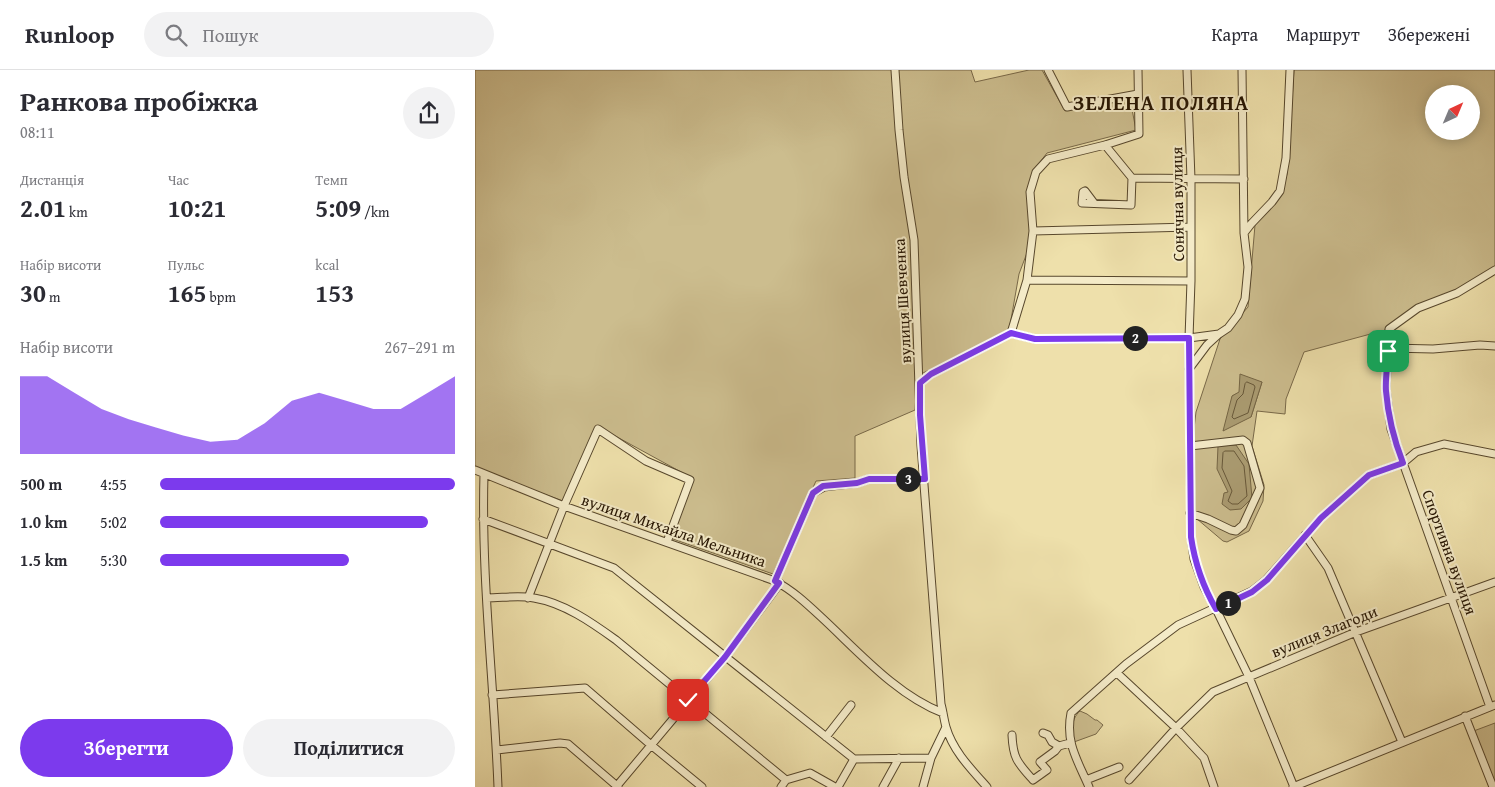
<!DOCTYPE html>
<html lang="uk">
<meta charset="utf-8">
<style>
body{margin:0;font-family:"Gentium Book Plus",serif;background:#f2f2f3;color:#2b2b33;height:100vh;display:flex;flex-direction:column;font-size:19px;white-space:nowrap}
*{box-sizing:border-box;margin:0}
p{font-size:16px;color:#7c7c81}
.icon{flex:none;width:28px;height:28px;fill:none;stroke:currentColor;stroke-width:2;stroke-linecap:round;stroke-linejoin:round}
.map{position:relative;flex:1;overflow:hidden}
.panel{display:flex;flex-direction:column;background:#fff;width:475px}
.panel>*{flex:none}
.needle{width:32px;rotate:44deg}
.tools{position:absolute;left:950px;top:15px;display:grid;gap:10px}
.tools a{display:grid;place-items:center;width:55px;height:55px;border-radius:50%;background:#fff;box-shadow:0 2px 12px #0003;font-size:25px}
.pin{position:absolute;display:grid;place-items:center;width:42px;height:42px;color:#fff;margin:-21px;border-radius:10px;box-shadow:0 2px 8px #0006}
.km{position:absolute;width:25px;height:25px;margin:-12px;border-radius:50%;background:#222;color:#fff;font-size:14px;line-height:25px;text-align:center}
.round{display:grid;place-items:center;flex:none;width:52px;height:52px;border-radius:26px;background:#f2f2f3}
.summary{display:flex;align-items:center;justify-content:space-between;height:85px;padding:0 20px}
h1{font-size:28px;font-weight:600;line-height:38px}
.metrics{display:grid;grid-template-columns:repeat(3,1fr);gap:8px;height:85px;padding:5px 20px}
.metrics div{display:grid;align-content:center}
.metrics b{font-size:25px;font-weight:600}
.metrics small{font-size:14px;font-weight:400}
.metrics p{font-size:14px}
.chart{height:140px;padding:10px 20px}
.chart p{display:flex;justify-content:space-between}
.chart svg{width:100%;height:90px;margin-top:5px;fill:#7c3aed;opacity:.7}
.primary-button{display:flex;gap:10px;margin-top:auto;padding:10px 20px}
.primary-button a{flex:1;height:58px;border-radius:30px;background:#7c3aed;color:#fff;font-size:20px;font-weight:600;line-height:58px;text-align:center}
.primary-button a+a{background:#f2f2f3;color:#2b2b33}
ul{padding:0 20px;list-style:none;font-size:16px}
li{display:grid;grid-template-columns:80px 60px 1fr;align-items:center;height:38px}
li i{height:12px;border-radius:6px;background:#7c3aed}
header{display:flex;align-items:center;gap:30px;box-sizing:border-box;height:70px;padding:0 25px;background:#fff;border-bottom:1px solid #e1e1e2}
header strong{font-size:24px}
nav{display:flex;gap:28px;margin-inline-start:auto;font-size:18px}
.search{width:350px;height:45px;background:#f2f2f3;display:flex;align-items:center;gap:12px;box-sizing:border-box;padding:0 18px;border-radius:28px;color:#7c7c81;font-size:19px}
main{display:flex;flex:1;min-height:0}
.map>svg:first-child{display:block}
</style>
<header>
<strong>Runloop</strong>
<div class="search"><svg class="icon" aria-label="search" viewBox="0 0 24 24"><circle cx="10" cy="10" r="6"/><path d="M15 15l6 6"/></svg>Пошук</div>
<nav><a>Карта</a><a>Маршрут</a><a>Збережені</a></nav>
</header>
<main>
<section class="panel">
<div class="summary"><div><h1>Ранкова пробіжка</h1><p>08:11</p></div><a class="round"><svg class="icon" aria-label="share" viewBox="0 0 24 24"><path d="M12 15V3M7 8l5-5 5 5M5 13v7h14v-7"/></svg></a></div>
<div class="metrics">
<div><p>Дистанція</p><b>2.01<small> km</small></b></div>
<div><p>Час</p><b>10:21</b></div>
<div><p>Темп</p><b>5:09<small> /km</small></b></div>
</div>
<div class="metrics">
<div><p>Набір висоти</p><b>30<small> m</small></b></div>
<div><p>Пульс</p><b>165<small> bpm</small></b></div>
<div><p>kcal</p><b>153</b></div>
</div>
<div class="chart"><p><span>Набір висоти</span>267–291 m</p>
<svg viewBox="0 0 160 44" preserveAspectRatio="none"><path d="M0 44V6L10 6L20 14L30 22L40 27L50 31L60 35L70 38L80 37L90 29L100 18L110 14L120 18L130 22L140 22L150 14L160 6V44z"/></svg>
</div>
<ul>
<li><b>500 m</b>4:55<i style="width:100%"></i></li>
<li><b>1.0 km</b>5:02<i style="width:91%"></i></li>
<li><b>1.5 km</b>5:30<i style="width:64%"></i></li>
</ul>
<div class="primary-button"><a>Зберегти</a><a>Поділитися</a></div>
</section>
<div class="map">
<svg width="1020" height="717" viewBox="0 0 1020 717">
<rect width="100%" height="100%" fill="#eee0ab"/>
<filter id="stains"><feTurbulence type="fractalNoise" baseFrequency=".004" numOctaves="4"/><feColorMatrix values="0 0 0 0 .2 0 0 0 0 .09 0 0 0 0 .02 0 0 0 .5 -.17"/></filter>
<radialGradient id="worn" r=".72"><stop offset=".6" stop-color="#630" stop-opacity="0"/><stop offset="1" stop-color="#630" stop-opacity=".3"/></radialGradient>
<path fill="#ccbd8e" stroke="#786848" fill-rule="evenodd" d="M0 0H496L500 12 554 0H567L590 41 655 29 661 60 572 83 558 101 554 121 555 175 544 204 534 261 448 303H442L440 340 380 366V408L341 411 298 504 195 468 217 408 122 356 88 431 0 399Z
M819 0H1020V200L982 223 943 238 914 259 829 282 811 329 810 344 782 341 777 376 789 415 788 431 774 461 752 472 748 471 715 443 714 399 721 342 745 269 773 237 780 155 806 126 812 104ZM959 24H996V61H959ZM787 312 776 347 757 326Z
M605 641 612 644 620 650H622L628 655 621 664 599 672C598 660 595 650 605 641Z
M1020 653V717L996 662Z"/>
<path fill="#aa9b71" stroke="#756544" d="M765 304 787 312 776 347 748 361 757 326 764 322Z
M761 375 774 394 777 428 766 439 755 440 747 434 749 423 753 422 742 399 743 376Z"/>
<g fill="none" stroke-linecap="round" stroke-linejoin="round">
<path stroke="#685839" stroke-width="1" d="M772 312 779 315 780 317 773 343 759 349 757 347 762 330 768 324 770 314Z
M750 381H759L769 396 772 426 763 434H757L753 431 757 421 747 398 748 383Z"/>
<defs>
<path id="minor" d="M420 0 424 60 429 107 439 170 446 376 466 634C468 641 469 650 471 657 478 681 496 699 512 717
M573 0 592 37 663 24
M712 0 716 109V211L714 268 716 467 719 489 729 517 741 539 774 607 819 717
M767 0 769 163
M630 75 657 108 769 109
M619 133 610 121 608 122 607 133 656 135 657 108
M558 161 716 157
M552 210 716 211
M536 263 560 269 714 268 744 264 753 258 763 245 770 229 773 197 769 163 776 154 797 132 805 121 811 88 815 0
M536 263 552 210 558 161 555 122 561 102 573 89 630 75 664 64 663 0
M914 278 958 279 1005 275 1020 276
M714 299 732 275 744 264
M445 313 456 304 536 263
M715 376 768 370 772 373 785 418 768 455 761 461 756 460 733 449 715 443
M0 400 89 436 300 511C317 520 331 533 345 546 382 580 421 625 468 643
M9 404C6 508 19 613 23 717
M8 449 139 498 379 689 456 688
M830 465 853 498 927 672
M300 511 338 423 349 417 382 413 394 409H450
M12 528C27 528 44 525 59 528 89 533 116 552 141 570L311 710
M53 528 89 436 123 359 171 391 215 410 192 472
M642 603 701 658 729 688 739 717
M17 625 110 618 176 675 227 717
M1015 637 916 359 911 319 914 259 943 238 982 223 1020 200
M990 646 1018 717
M568 663 573 665 577 672 584 676 595 673
M537 665C538 689 543 693 558 710L572 700 565 692 580 681 584 676
M351 667 376 635
M22 680 85 673 93 674 143 717
M611 710 644 697
M654 710 701 658 738 622 881 562 1020 512
M141 717 250 587 305 513
M306 717 311 710 335 703 360 717
M363 717 379 689
M408 717 424 688
M448 717 456 688 471 657
M614 717C603 691 590 673 596 643L651 594 703 555 777 521 791 510 846 448 894 405 928 393 941 382 969 374 1020 384
M818 717 1020 635"/>
</defs>
<use href="#minor" stroke="#57472c" stroke-width="9"/>
<use href="#minor" stroke="#f4ebc8" stroke-width="7"/>
</g>
<g fill="none" stroke-linecap="round" stroke-linejoin="round">
<defs>
<path id="route" d="M213 630 250 587 304 513 300 511 338 423 348 416 382 413 394 409H450L445 345V313L456 304 536 263 560 269 714 268 716 467C720 494 727 515 741 539L777 522 792 510 846 448 894 405 928 393C919 370 913 346 911 321 910 308 913 294 913 281"/>
</defs>
<use href="#route" stroke="#fff" stroke-width="10"/>
<use href="#route" stroke="#7c3aed" stroke-width="6"/>
</g>
<g text-anchor="middle" stroke-width="4" stroke-linejoin="round" paint-order="stroke">
<g font-size="16" fill="#251401" stroke="#f4ebc8">
<text transform="translate(702 134) rotate(-91)" y="6">Сонячна вулиця</text>
<text transform="translate(427 231) rotate(-93)" y="6">вулиця Шевченка</text>
<text transform="translate(199 460) rotate(19)" y="6">вулиця Михайла Мельника</text>
<text transform="translate(975 482) rotate(70)" y="6">Спортивна вулиця</text>
<text transform="translate(849 561) rotate(-22)" y="6">вулиця Злагоди</text>
</g>
<g font-size="21" font-weight="bold" letter-spacing="1" fill="#251401" stroke="#f4ebc8">
<text x="686" y="40">ЗЕЛЕНА ПОЛЯНА</text>
</g>
</g>
<rect width="100%" height="100%" filter="url(#stains)"/>
<rect width="100%" height="100%" fill="url(#worn)"/>
</svg>
<div class="tools">
<a><svg class="needle" viewBox="-14 -14 28 28"><path d="M0-13l5 13h-10z" fill="#e53935"/><path d="M0 13l5-13h-10z" fill="#7c7c81"/></svg></a>
</div>
<div class="pin" style="left:913px;top:281px;background:#1e9e55"><svg class="icon" aria-label="arrive" viewBox="0 0 24 24"><path d="M6 21V4h12l-3 4 3 4H6"/></svg></div>
<div class="pin" style="left:213px;top:630px;background:#d93025"><svg class="icon" aria-label="check" viewBox="0 0 24 24"><path d="M5 12l5 5 9-10"/></svg></div>
<b class="km" style="left:753px;top:533px">1</b>
<b class="km" style="left:660px;top:268px">2</b>
<b class="km" style="left:433px;top:409px">3</b>
</div>
</main>
